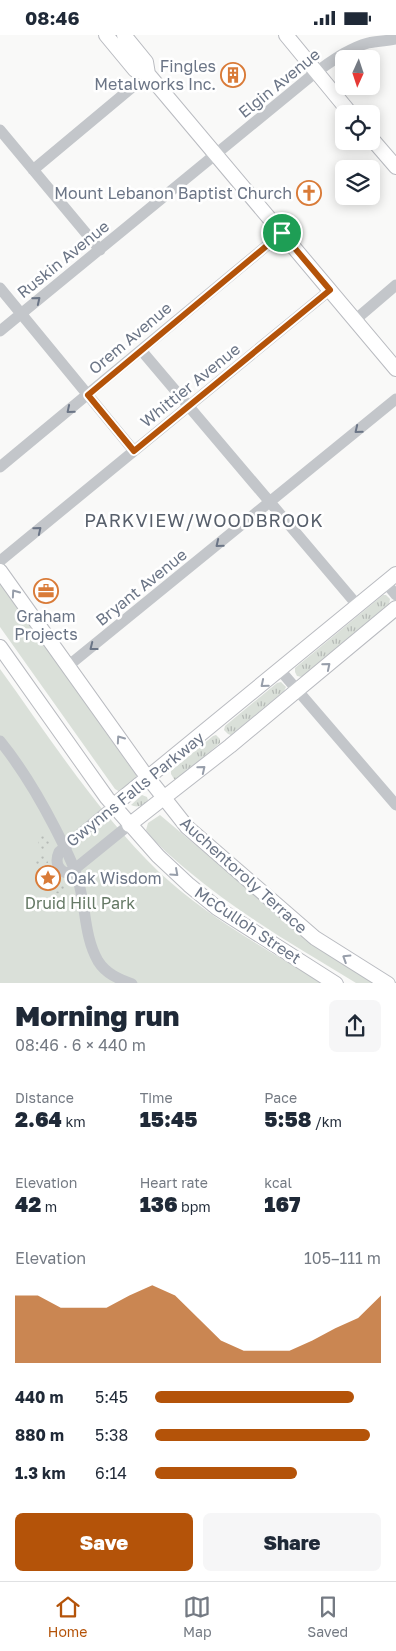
<!DOCTYPE html>
<meta charset="utf-8">
<style>
body{margin:0;font-family:"Golos Text",sans-serif;background:#f6f6f7;color:#1f2937;height:100vh;display:flex;flex-direction:column;font-size:19px;white-space:nowrap}
*{box-sizing:border-box;margin:0}
p{font-size:16px;color:#747a83}
.icon{flex:none;width:28px;height:28px;fill:none;stroke:currentColor;stroke-width:2;stroke-linecap:round;stroke-linejoin:round}
.map{position:relative;height:948px;overflow:hidden}
.side{display:flex;flex-direction:column;background:#fff;flex:1}
.side>*{flex:none}
.needle{width:32px;rotate:183deg}
.buttons{position:absolute;left:335px;top:15px;display:grid;gap:10px}
.buttons a{display:grid;place-items:center;width:45px;height:45px;border-radius:8px;background:#fff;box-shadow:0 2px 12px #0003;font-size:25px}
.pin{position:absolute;display:grid;place-items:center;width:42px;height:42px;color:#fff;margin:-21px;border:2px solid #fff;border-radius:50%;box-shadow:0 1px 5px #0007}
.round{display:grid;place-items:center;flex:none;width:52px;height:52px;border-radius:8px;background:#f6f6f7}
.overview{display:flex;align-items:center;justify-content:space-between;height:85px;padding:0 15px}
h1{font-size:28px;font-weight:800;line-height:38px}
.stats{display:grid;grid-template-columns:repeat(3,1fr);gap:8px;height:85px;padding:5px 15px}
.stats div{display:grid;align-content:center}
.stats b{font-size:21px;font-weight:800}
.stats small{font-size:14px;font-weight:400}
.stats p{font-size:14px}
.chart{height:140px;padding:10px 15px}
.chart p{display:flex;justify-content:space-between}
.chart svg{width:100%;height:90px;margin-top:5px;fill:#b45309;opacity:.7}
.button{display:flex;gap:10px;margin-top:auto;padding:10px 15px}
.button a{flex:1;height:58px;border-radius:8px;background:#b45309;color:#fff;font-size:20px;font-weight:800;line-height:58px;text-align:center}
.button a+a{background:#f6f6f7;color:#1f2937}
ul{padding:0 15px;list-style:none;font-size:16px}
li{display:grid;grid-template-columns:80px 60px 1fr;align-items:center;height:38px}
li i{height:12px;border-radius:6px;background:#b45309}
.status{display:flex;justify-content:space-between;align-items:center;height:35px;padding:0 25px;background:#fff;direction:ltr}
.status svg{height:14px;fill:currentColor}
.menu{display:flex;justify-content:space-around;align-items:center;height:70px;border-top:1px solid #e0e1e3;background:#fff;font-size:14px;color:#747a83}
.menu a{display:grid;justify-items:center;gap:2px}
.menu .active{color:#b45309}
.map>svg:first-child{display:block}
</style>
<div class="status"><b>08:46</b><svg viewBox="0 0 49 12"><path d="M0 12V9h3v3zM5 12V6h3v6zM10 12V3h3v9zM15 12V0h3v12zM26 1h20v11H26zM47 4h2v5h-2z"/></svg></div>
<div class="map">
<svg width="396" height="949" viewBox="0 0 396 949">
<defs>
<pattern id="grass-tufts" width="24" height="20" patternUnits="userSpaceOnUse" patternTransform="scale(1.25)"><rect width="24" height="20" fill="#dae0d9"/><path d="M3 7l-1-3M5 7V3M7 7l1-3M15 17l-1-3M17 17v-4M19 17l1-3" fill="none" stroke="#b5bab6"/></pattern>
<pattern id="garden-dots" width="8" height="8" patternUnits="userSpaceOnUse" patternTransform="scale(1.25)"><rect width="8" height="8" fill="#dae0d9"/><path d="M2 2h.1M6 6h.1" fill="none" stroke="#b5bab6" stroke-width="1.8" stroke-linecap="round"/></pattern>
</defs>
<rect width="100%" height="100%" fill="#f9f9f8"/>
<path fill="url(#grass-tufts)" d="M383 560H386L390 564 389 569 302 642 297 641 295 637V633Z
M281 647 286 652 284 656 231 700 228 699 224 695 225 691 277 648Z
M216 700 220 704V708L178 744H174L171 739V736L213 701Z
M142 760 147 762 148 765C144 771 137 773 131 770Z"/>
<path fill="#dae0d9" d="M0 548 136 740V743L120 757 115 754 0 592Z
M0 634C50 703 97 777 159 837 207 882 266 914 322 948H0Z
M160 780 294 893 376 948H356C299 913 239 879 187 835 173 823 157 810 146 795L148 788Z"/>
<path fill="url(#garden-dots)" d="M42 799 50 808 48 814H42L38 812 39 800Z
M39 819H44L48 823V828H44C46 838 50 844 59 849L61 845 68 849V852L66 857C49 865 36 839 35 825Z"/>
<g fill="none" stroke-linecap="round" stroke-linejoin="round">
<defs>
<path id="major" d="M106 0 135 35 148 39
M124 0 146 27 148 39 396 334
M286 0 351 79
M371 103 396 132
M0 536 142 735 187 792 315 903 388 949
M0 612 107 763 158 821 189 850 217 873 336 949
M113 771 396 539
M129 790 230 711 396 573"/>
</defs>
<use href="#major" stroke="#b9bbc0" stroke-width="16"/>
<path stroke="#c3c6ca" stroke-width="11" d="M0 95 100 215
M33 135 148 39
M0 253 134 416
M355 285 396 250
M0 296 316 37C332 26 349 13 368 8 377 6 387 6 396 4
M141 315 358 571
M0 432 282 198
M0 526 330 255
M386 548 396 560
M68 631 396 364
M280 635 396 770
M0 706C22 733 39 762 55 793 63 809 73 827 78 845 86 871 84 902 98 926 106 939 119 944 132 949
M113 771 59 817C55 826 57 834 66 838L71 837 129 790"/>
<use href="#major" stroke="#fff" stroke-width="14"/>
</g>
<defs><path id="oneway-chevron" d="M-2-3.5L2.5 0L-2 3.5" fill="none" stroke-width="1.6" stroke-linecap="round" stroke-linejoin="round" transform="scale(1.25)"/></defs>
<g stroke="#6b7586">
<use href="#oneway-chevron" transform="translate(37 265) rotate(-39)"/>
<use href="#oneway-chevron" transform="translate(70 375) rotate(140)"/>
<use href="#oneway-chevron" transform="translate(358 395) rotate(141)"/>
<use href="#oneway-chevron" transform="translate(38 495) rotate(-39)"/>
<use href="#oneway-chevron" transform="translate(219 509) rotate(141)"/>
<use href="#oneway-chevron" transform="translate(93 612) rotate(142)"/>
</g>
<g stroke="#979eaa">
<use href="#oneway-chevron" transform="translate(15 558) rotate(-125)"/>
<use href="#oneway-chevron" transform="translate(327 631) rotate(-40)"/>
<use href="#oneway-chevron" transform="translate(264 649) rotate(140)"/>
<use href="#oneway-chevron" transform="translate(120 704) rotate(-125)"/>
<use href="#oneway-chevron" transform="translate(202 734) rotate(-39)"/>
<use href="#oneway-chevron" transform="translate(175 838) rotate(42)"/>
<use href="#oneway-chevron" transform="translate(346 923) rotate(-148)"/>
</g>
<g fill="none" stroke-linecap="round" stroke-linejoin="round">
<defs>
<path id="route" d="M282 198 330 255 134 416 88 360Z"/>
</defs>
<use href="#route" stroke="#fff" stroke-width="10"/>
<use href="#route" stroke="#b45309" stroke-width="6"/>
</g>
<defs>
<symbol id="building-ring" viewBox="-11 -11 22 22"><circle r="9.5" fill="#fff" stroke="#d97b38" stroke-width="1.5"/><path d="M-4-6H4V6H1V3H-1V6H-4ZM-2.5-4.3h1.7v1.8h-1.7ZM.8-4.3h1.7v1.8H.8ZM-2.5-1h1.7V.8h-1.7ZM.8-1h1.7V.8H.8Z" fill="#d97b38"/></symbol>
<symbol id="church-ring" viewBox="-11 -11 22 22"><circle r="9.5" fill="#fff" stroke="#d97b38" stroke-width="1.5"/><path d="M-1.2-6h2.4v3.5h3.3v2.4h-3.3V6h-2.4V-.1h-3.3v-2.4h3.3Z" fill="#d97b38"/></symbol>
<symbol id="office-ring" viewBox="-11 -11 22 22"><circle r="9.5" fill="#fff" stroke="#d97b38" stroke-width="1.5"/><path d="M-6-3h4V-5.5h4V-3h4V5H-6ZM-1-4.5V-3h2v-1.5ZM-6 0V1H6V0Z" fill="#d97b38"/></symbol>
<symbol id="sight-ring" viewBox="-11 -11 22 22"><circle r="9.5" fill="#fff" stroke="#d97b38" stroke-width="1.5"/><path d="M0-6L1.8-2.2L6-1.7L2.9 1.2L3.7 5.4L0 3.3L-3.7 5.4L-2.9 1.2L-6-1.7L-1.8-2.2Z" fill="#d97b38"/></symbol>
</defs>
<g fill-rule="evenodd">
<use href="#building-ring" x="219" y="26" width="28" height="28"/>
<use href="#church-ring" x="295" y="144" width="28" height="28"/>
<use href="#office-ring" x="32" y="542" width="28" height="28"/>
<use href="#sight-ring" x="34" y="829" width="28" height="28"/>
</g>
<g text-anchor="middle" stroke-width="5" stroke-linejoin="round" paint-order="stroke">
<g font-size="16" fill="#6b7586" stroke="#fff" text-anchor="end">
<text x="216" y="37">Fingles<tspan x="216" dy="18">Metalworks Inc.</tspan></text>
<text x="292" y="164">Mount Lebanon Baptist Church</text>
<text x="46" y="587" text-anchor="middle">Graham<tspan x="46" dy="18">Projects</tspan></text>
<text x="66" y="849" text-anchor="start">Oak Wisdom</text>
</g>
<g font-size="16" fill="#6b7586" stroke="#fff">
<text transform="translate(279 48) rotate(-39)" y="6">Elgin Avenue</text>
<text transform="translate(63 224) rotate(-39)" y="6">Ruskin Avenue</text>
<text transform="translate(130 303) rotate(-40)" y="6">Orem Avenue</text>
<text transform="translate(190 350) rotate(-39)" y="6">Whittier Avenue</text>
<text transform="translate(141 552) rotate(-39)" y="6">Bryant Avenue</text>
<text transform="translate(135 754) rotate(-39)" y="6">Gwynns Falls Parkway</text>
<text transform="translate(244 840) rotate(42)" y="6">Auchentoroly Terrace</text>
<text transform="translate(248 890) rotate(34)" y="6">McCulloh Street</text>
</g>
<g font-size="16" fill="#657965" stroke="#fff">
<text x="80" y="874">Druid Hill Park</text>
</g>
<g font-size="18" letter-spacing="1" fill="#58606c" stroke="#fff">
<text x="204" y="492">PARKVIEW/WOODBROOK</text>
</g>
</g>
</svg>
<div class="buttons">
<a><svg class="needle" viewBox="-14 -14 28 28"><path d="M0-13l5 13h-10z" fill="#e53935"/><path d="M0 13l5-13h-10z" fill="#747a83"/></svg></a>
<a><svg class="icon" aria-label="locate" viewBox="0 0 24 24"><circle cx="12" cy="12" r="6"/><path d="M12 2v4M12 18v4M2 12h4M18 12h4"/></svg></a>
<a><svg class="icon" aria-label="layers" viewBox="0 0 24 24"><path d="M12 4l9 5-9 5-9-5zM3 14l9 5 9-5"/></svg></a>
</div>
<div class="pin" style="left:282px;top:198px;background:#1e9e55"><svg class="icon" aria-label="arrive" viewBox="0 0 24 24"><path d="M6 21V4h12l-3 4 3 4H6"/></svg></div>
</div>
<section class="side">
<div class="overview"><div><h1>Morning run</h1><p>08:46 · 6 × 440 m</p></div><a class="round"><svg class="icon" aria-label="share" viewBox="0 0 24 24"><path d="M12 15V3M7 8l5-5 5 5M5 13v7h14v-7"/></svg></a></div>
<div class="stats">
<div><p>Distance</p><b>2.64<small> km</small></b></div>
<div><p>Time</p><b>15:45</b></div>
<div><p>Pace</p><b>5:58<small> /km</small></b></div>
</div>
<div class="stats">
<div><p>Elevation</p><b>42<small> m</small></b></div>
<div><p>Heart rate</p><b>136<small> bpm</small></b></div>
<div><p>kcal</p><b>167</b></div>
</div>
<div class="chart"><p><span>Elevation</span>105–111 m</p>
<svg viewBox="0 0 160 44" preserveAspectRatio="none"><path d="M0 44V11L10 11L20 17L30 17L40 17L50 11L60 6L70 11L80 22L90 33L100 38L110 38L120 38L130 33L140 27L150 22L160 11V44z"/></svg>
</div>
<ul>
<li><b>440 m</b>5:45<i style="width:88%"></i></li>
<li><b>880 m</b>5:38<i style="width:95%"></i></li>
<li><b>1.3 km</b>6:14<i style="width:63%"></i></li>
</ul>
<div class="button"><a>Save</a><a>Share</a></div>
</section>
<nav class="menu">
<a class="active"><svg class="icon" aria-label="home" viewBox="0 0 24 24"><path d="M3 11l9-7 9 7M6 9v11h12V9"/></svg>Home</a>
<a><svg class="icon" aria-label="map" viewBox="0 0 24 24"><path d="M3 6l6-2 6 2 6-2v14l-6 2-6-2-6 2zM9 4v14M15 6v14"/></svg>Map</a>
<a><svg class="icon" aria-label="saved" viewBox="0 0 24 24"><path d="M7 4h10v16l-5-4-5 4z"/></svg>Saved</a>
</nav>
